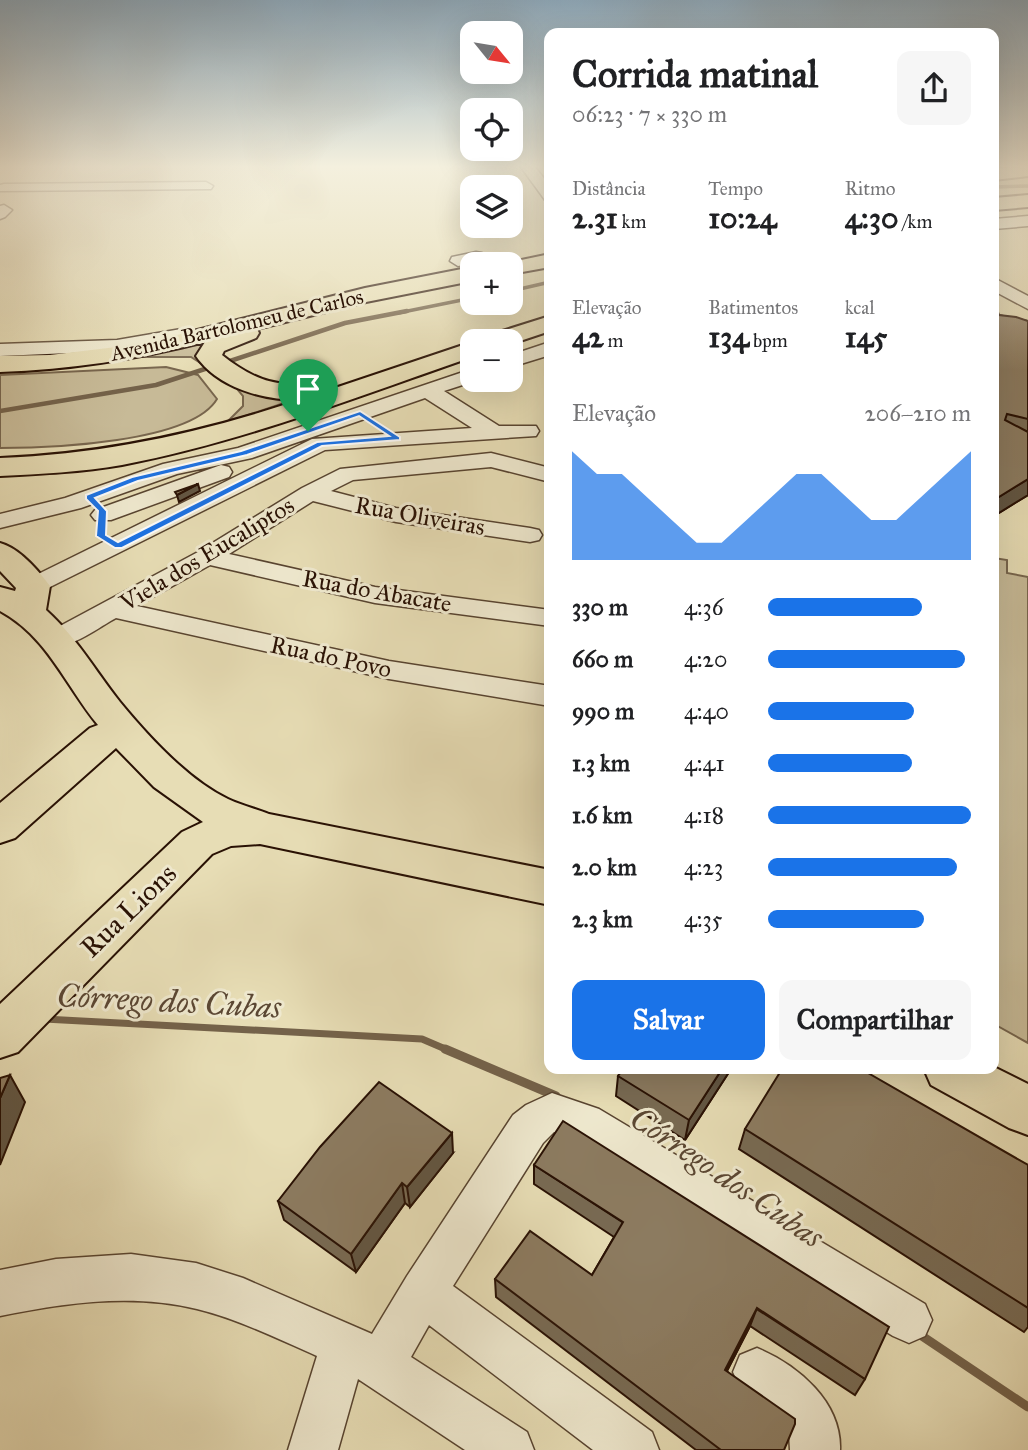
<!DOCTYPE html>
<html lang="pt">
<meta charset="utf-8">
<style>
body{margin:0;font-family:"IM FELL Great Primer",serif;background:#f6f6f6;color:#202124;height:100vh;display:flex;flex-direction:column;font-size:26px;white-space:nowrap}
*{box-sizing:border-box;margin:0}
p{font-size:23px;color:#757577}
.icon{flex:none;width:38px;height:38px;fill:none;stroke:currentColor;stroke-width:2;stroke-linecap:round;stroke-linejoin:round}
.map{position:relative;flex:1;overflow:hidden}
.details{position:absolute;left:544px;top:28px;width:455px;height:1046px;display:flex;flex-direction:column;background:#fff;border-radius:14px;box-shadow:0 7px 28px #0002}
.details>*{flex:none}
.needle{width:46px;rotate:120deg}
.tools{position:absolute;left:460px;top:21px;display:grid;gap:14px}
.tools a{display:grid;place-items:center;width:63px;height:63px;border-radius:14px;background:#fff;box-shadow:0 7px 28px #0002;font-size:35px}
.pin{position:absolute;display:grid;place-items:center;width:60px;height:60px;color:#fff;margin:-72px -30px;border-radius:50% 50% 50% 0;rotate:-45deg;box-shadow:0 0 7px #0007}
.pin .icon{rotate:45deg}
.round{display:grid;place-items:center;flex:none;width:74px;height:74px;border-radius:14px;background:#f6f6f6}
.overview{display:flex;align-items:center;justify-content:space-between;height:119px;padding:0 28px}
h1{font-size:38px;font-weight:700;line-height:52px}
.figures{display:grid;grid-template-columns:repeat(3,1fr);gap:10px;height:119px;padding:7px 28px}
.figures div{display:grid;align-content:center}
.figures b{font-size:30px;font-weight:700}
.figures small{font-size:19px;font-weight:400}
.figures p{font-size:19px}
.chart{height:196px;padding:14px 28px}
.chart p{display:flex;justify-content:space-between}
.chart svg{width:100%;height:126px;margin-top:7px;fill:#1a73e8;opacity:.7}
.action{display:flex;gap:14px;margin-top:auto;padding:14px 28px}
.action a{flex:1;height:80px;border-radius:14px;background:#1a73e8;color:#fff;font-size:28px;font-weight:700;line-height:80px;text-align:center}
.action a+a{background:#f6f6f6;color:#202124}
ul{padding:0 28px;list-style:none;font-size:23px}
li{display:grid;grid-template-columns:112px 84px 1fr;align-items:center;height:52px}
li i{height:18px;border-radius:9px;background:#1a73e8}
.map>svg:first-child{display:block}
</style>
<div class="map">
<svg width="1028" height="1450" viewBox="0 0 1028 1450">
<rect width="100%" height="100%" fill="#e7ddb5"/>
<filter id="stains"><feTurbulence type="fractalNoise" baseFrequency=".00286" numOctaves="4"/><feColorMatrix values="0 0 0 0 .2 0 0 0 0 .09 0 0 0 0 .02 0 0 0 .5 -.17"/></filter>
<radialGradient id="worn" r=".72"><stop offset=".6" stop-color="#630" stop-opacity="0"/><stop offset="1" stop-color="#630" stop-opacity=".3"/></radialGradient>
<path fill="#c7ba97" stroke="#78664e" stroke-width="2" d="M229 336 199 354 299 398 227 422 243 406V396L233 384 191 357H139Z
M166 367 198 375 217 399C191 443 49 448 0 448V375Z
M994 558 1007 560V573L1028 577V1043L994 1024Z"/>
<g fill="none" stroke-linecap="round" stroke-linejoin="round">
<path stroke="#74624a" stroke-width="3.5" d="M994 187 1028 186
M511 291 550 282
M398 313 472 298"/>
<path stroke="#74624a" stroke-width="4.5" d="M224 363 345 323 407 311
M0 411 156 385 214 366"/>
<path stroke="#74624a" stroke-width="7" d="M44 1019 422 1039 450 1051"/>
<path stroke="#74624a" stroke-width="9" d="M445 1049 556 1096
M916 1332 1028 1407"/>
<defs>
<path id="minor" d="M521 167H535L550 186V201L545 200Z
M206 182 213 186 211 189 0 191V185L4 184Z
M4 205 12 210 5 217 0 219V206Z
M1028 216V226L994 229V219Z
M476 252 482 253 493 264 473 263 458 266 450 261 452 257Z
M994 278 1028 296V309L994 291Z
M187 328 196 334 194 338 117 351 0 356V344L117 340Z
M550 342V355L511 367V355Z
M472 369V380H478L444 391 499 426H536L539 431 536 436 325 450 42 591 33 594 24 591 20 586 24 581 312 439 472 428 425 398 252 458 177 474 81 508 0 528V514L65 498 163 464 238 448Z
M491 453 550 468V482L491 467 353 480 331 491 396 508 530 528 539 530 542 535 539 540 530 542 396 522 313 501 229 554 375 587 550 610V626L375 603 210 565 137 606 389 661 550 686V706L389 679 116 618C97 628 70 651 47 645L43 639 47 633 198 552 302 488 340 469Z
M221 465 229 467 232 472 229 477 111 520H95L91 515 95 510Z
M552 1093 599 1109 925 1304 932 1320 925 1336 909 1343 893 1336 573 1138 554 1132 543 1143 453 1286 652 1432 659 1450H593L429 1325 411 1357 527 1432 534 1450H465L358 1379 338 1450H288L317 1356C278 1339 238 1319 197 1309 131 1293 65 1303 0 1316V1270L56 1259 131 1254 196 1263 243 1278 372 1334 407 1276 513 1115 526 1105Z
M757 1348C798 1365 842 1402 840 1450H790L789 1432C770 1409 745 1400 733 1372L740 1355Z"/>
<path id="major" d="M1028 167V176L994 180V168Z
M1028 195V207L994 210V198Z
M550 254V267L511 274V264H502Z
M472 267V281L366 302 257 329 259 333 256 338 224 351 222 355C241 370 262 383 287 384 300 385 312 381 325 384L329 390 472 342V357C357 397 242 442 122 465 81 472 41 474 0 476V458C104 454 201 433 299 400 263 400 218 388 196 356L205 342C137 359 70 370 0 372V356L50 355 141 344 365 288Z
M550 316V331L511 344V341H483L486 336Z
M0 543C19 548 38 570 50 586L46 610C78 639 94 669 120 702 148 736 188 780 228 799 241 805 256 809 269 814L550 870V905L260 844 231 846 212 854 18 1052 0 1058V1004L182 832 203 822 154 787 116 748 15 838 0 843V803L90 728 98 725C65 685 47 636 0 611V587L15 591 16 588 0 571Z
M994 1067 1028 1084V1135L1009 1128 931 1085 924 1069H994Z"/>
</defs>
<use href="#minor" stroke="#584430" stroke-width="3"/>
<use href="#major" stroke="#291104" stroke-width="4"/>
<use href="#minor" fill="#efe9cf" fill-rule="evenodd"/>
<use href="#major" fill="#e7ddb5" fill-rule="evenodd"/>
</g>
<path fill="#786a53" stroke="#291104" stroke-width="2" d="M994 308 999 315 1028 321V495L994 516Z
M623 1069H731L685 1140 616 1096 618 1076Z
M745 1129 1028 1165V1327L1024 1332 739 1149Z
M453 1153 410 1207 405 1203 356 1272 284 1220 278 1201Z
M534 1165 865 1379 855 1395 750 1326 727 1371 784 1450H696L496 1297 495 1279 592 1275 614 1237 534 1184Z"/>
<path fill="#625643" stroke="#291104" stroke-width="2" d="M1028 479V495L994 516V500Z
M198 484 200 491 179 502 177 495Z
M722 1069H731L685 1140 689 1120Z
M10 1075 25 1102 0 1165V1098Z
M452 1133 453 1153 410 1207 407 1187Z
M402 1183 405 1203 356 1272 351 1254Z
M757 1308 750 1326 719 1386 725 1370Z"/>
<path fill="#8c7b60" stroke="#291104" stroke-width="2" d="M994 308 997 309 999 315 1016 317 1028 321V419L1007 414 1005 420 1028 432V479L994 500Z
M198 484 177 495 175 492Z
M623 1069H722L689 1120 618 1076Z
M782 1069H861L1028 1165V1308L745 1129Z
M10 1075 0 1098V1078Z
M379 1082 452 1133 407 1187 402 1183 351 1254 278 1201 320 1147Z
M563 1121 889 1327 865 1379 757 1308 725 1370 795 1419V1424L784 1450H721L495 1279 530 1231 592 1275 623 1222 534 1165Z"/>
<linearGradient id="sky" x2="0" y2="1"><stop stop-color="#8da9bc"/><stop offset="0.45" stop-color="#f4f0de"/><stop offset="1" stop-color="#f4f0de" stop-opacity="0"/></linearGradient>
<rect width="1028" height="370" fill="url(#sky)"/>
<path fill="#1a73e8" stroke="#fff" stroke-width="2" fill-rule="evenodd" d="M360 411 400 437V440L322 446 122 548H115L96 536 98 511 86 499V495L132 477 241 451ZM359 416 389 436 317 442 118 542 106 535 107 511 95 498 138 481 247 455Z"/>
<g text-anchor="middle" stroke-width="6" stroke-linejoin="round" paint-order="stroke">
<g font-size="21" fill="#291104" stroke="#efe9cf">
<text transform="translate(237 325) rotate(-13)" y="7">Avenida Bartolomeu de Carlos</text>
</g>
<g font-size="24" fill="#291104" stroke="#efe9cf">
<text transform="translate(420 516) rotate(10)" y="8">Rua Oliveiras</text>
<text transform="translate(207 554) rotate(-31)" y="8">Viela dos Eucaliptos</text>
<text transform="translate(377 591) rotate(10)" y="8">Rua do Abacate</text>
<text transform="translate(331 657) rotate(12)" y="8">Rua do Povo</text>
</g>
<g font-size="28" fill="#291104" stroke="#efe9cf">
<text transform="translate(128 910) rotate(-44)" y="10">Rua Lions</text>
</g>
<g font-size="32" font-style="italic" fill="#5b4733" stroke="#efe9cf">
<text transform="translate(169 1001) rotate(3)" y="11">Córrego dos Cubas</text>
<text transform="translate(727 1177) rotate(34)" y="11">Córrego dos Cubas</text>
</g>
</g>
<rect width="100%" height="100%" filter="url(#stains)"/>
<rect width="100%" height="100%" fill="url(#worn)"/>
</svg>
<div class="tools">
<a><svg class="needle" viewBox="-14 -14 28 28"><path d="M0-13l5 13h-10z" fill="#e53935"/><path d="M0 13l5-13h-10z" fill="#757577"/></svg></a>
<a><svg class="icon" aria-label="locate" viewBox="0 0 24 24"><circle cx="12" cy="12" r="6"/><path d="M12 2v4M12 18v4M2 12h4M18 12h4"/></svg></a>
<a><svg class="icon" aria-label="layers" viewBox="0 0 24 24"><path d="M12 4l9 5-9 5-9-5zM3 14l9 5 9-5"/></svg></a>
<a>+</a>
<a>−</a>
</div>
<div class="pin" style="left:308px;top:431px;background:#1e9e55"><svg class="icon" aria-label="arrive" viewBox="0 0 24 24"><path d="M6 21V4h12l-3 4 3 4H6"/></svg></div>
<section class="details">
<div class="overview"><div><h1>Corrida matinal</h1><p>06:23 · 7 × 330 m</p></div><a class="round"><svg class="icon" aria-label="share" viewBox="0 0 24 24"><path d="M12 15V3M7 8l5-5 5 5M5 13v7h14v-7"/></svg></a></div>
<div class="figures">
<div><p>Distância</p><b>2.31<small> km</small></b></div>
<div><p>Tempo</p><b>10:24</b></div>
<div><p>Ritmo</p><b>4:30<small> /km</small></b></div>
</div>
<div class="figures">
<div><p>Elevação</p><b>42<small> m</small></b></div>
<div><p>Batimentos</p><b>134<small> bpm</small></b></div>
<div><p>kcal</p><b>145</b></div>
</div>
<div class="chart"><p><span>Elevação</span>206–210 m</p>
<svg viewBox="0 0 160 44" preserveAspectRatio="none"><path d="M0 44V6L10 14L20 14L30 22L40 30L50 38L60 38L70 30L80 22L90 14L100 14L110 22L120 30L130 30L140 22L150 14L160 6V44z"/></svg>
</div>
<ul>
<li><b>330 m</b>4:36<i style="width:76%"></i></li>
<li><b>660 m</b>4:20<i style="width:97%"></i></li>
<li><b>990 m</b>4:40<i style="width:72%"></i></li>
<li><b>1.3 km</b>4:41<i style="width:71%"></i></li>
<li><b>1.6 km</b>4:18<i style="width:100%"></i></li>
<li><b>2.0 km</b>4:23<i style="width:93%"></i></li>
<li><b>2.3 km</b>4:35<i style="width:77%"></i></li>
</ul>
<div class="action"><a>Salvar</a><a>Compartilhar</a></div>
</section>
</div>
